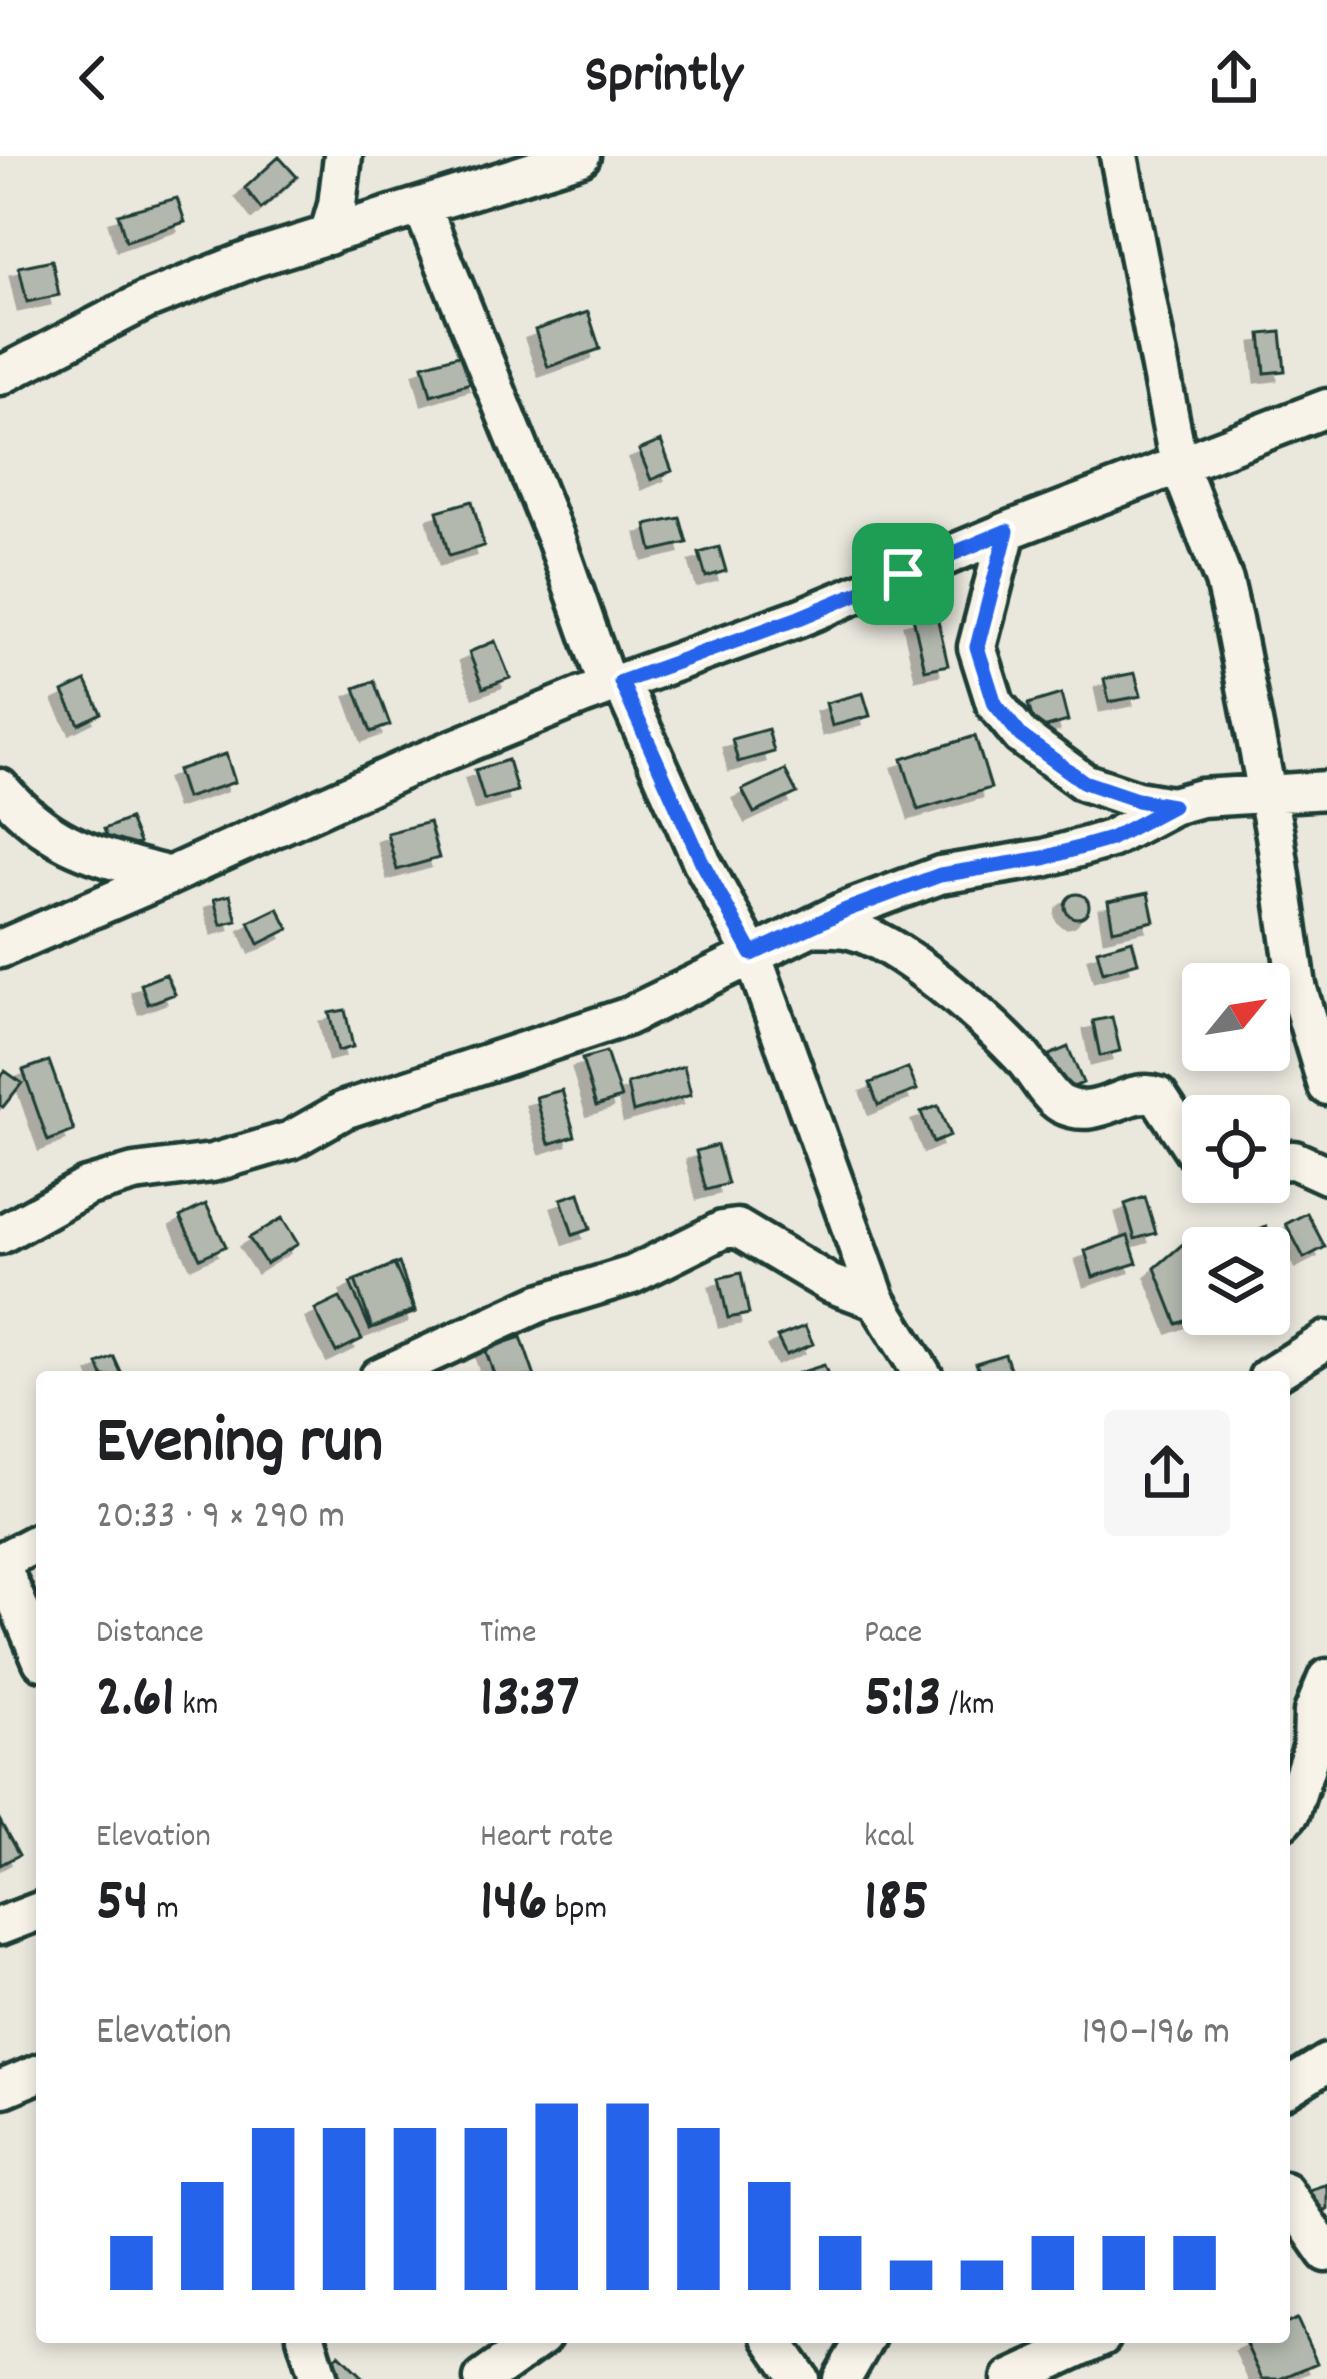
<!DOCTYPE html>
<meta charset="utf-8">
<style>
body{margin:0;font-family:Dekko,sans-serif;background:#f6f6f6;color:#202124;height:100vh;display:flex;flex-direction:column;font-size:45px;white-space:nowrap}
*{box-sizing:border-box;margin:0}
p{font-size:39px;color:#757577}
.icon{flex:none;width:66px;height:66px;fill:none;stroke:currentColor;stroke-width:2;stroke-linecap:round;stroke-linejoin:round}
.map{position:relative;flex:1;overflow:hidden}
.details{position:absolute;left:36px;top:1215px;width:1254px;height:972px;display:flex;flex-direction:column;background:#fff;border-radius:12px;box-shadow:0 6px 18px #0003}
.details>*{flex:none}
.needle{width:78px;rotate:60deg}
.buttons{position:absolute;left:1182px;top:807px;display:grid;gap:24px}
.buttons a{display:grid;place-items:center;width:108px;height:108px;border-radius:12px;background:#fff;box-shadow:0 6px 18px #0003;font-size:60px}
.pin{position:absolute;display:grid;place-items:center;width:102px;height:102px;color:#fff;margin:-51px;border-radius:24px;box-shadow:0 6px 18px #0006}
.round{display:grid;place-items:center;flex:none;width:126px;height:126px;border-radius:12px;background:#f6f6f6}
.headline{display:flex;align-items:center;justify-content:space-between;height:204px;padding:0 60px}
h1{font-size:66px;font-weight:800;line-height:90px}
.metrics{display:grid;grid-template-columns:repeat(3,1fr);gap:18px;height:204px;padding:12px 60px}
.metrics div{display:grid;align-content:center}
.metrics b{font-size:60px;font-weight:800}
.metrics small{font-size:33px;font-weight:400}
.metrics p{font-size:33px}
.chart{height:336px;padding:24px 60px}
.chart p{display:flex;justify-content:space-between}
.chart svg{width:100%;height:216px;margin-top:12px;stroke:#2563eb;stroke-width:6}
header{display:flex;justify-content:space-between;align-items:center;height:156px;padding:0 60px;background:#fff;font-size:54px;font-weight:800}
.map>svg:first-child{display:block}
</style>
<header><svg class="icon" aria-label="back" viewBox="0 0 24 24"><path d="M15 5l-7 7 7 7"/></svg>Sprintly<svg class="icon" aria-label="share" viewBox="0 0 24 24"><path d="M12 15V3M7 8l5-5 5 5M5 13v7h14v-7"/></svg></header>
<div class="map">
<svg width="1327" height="2223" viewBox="0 0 1327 2223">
<defs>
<filter id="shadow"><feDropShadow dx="-9" dy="9" stdDeviation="0" flood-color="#0004"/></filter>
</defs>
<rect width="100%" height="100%" fill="#eae8dd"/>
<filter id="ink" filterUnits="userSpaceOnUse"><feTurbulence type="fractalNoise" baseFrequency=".00833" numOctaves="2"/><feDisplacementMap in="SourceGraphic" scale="24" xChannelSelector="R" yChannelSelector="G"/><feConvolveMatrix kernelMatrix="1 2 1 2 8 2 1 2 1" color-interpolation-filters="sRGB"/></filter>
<g filter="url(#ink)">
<path fill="#b2b8ae" stroke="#1f3d34" stroke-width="3" filter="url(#shadow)" d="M279 1 297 21 261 53 245 32Z
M177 42 185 66 126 85 118 58Z
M52 104 59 139 27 146 19 111Z
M588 156 600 193 548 211 535 174Z
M1281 176 1285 215 1265 217 1261 178Z
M469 196 477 225 431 239 423 209Z
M661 285 672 315 651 324 639 294Z
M472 345 484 390 449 400 437 355Z
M680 362 687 387 652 395 646 369Z
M719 391 726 415 706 421 699 397Z
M936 456 948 509 925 514 913 461Z
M495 485 510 522 483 532 469 496Z
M1135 517 1141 540 1109 546 1104 523Z
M86 525 101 557 79 568 63 536Z
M374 525 390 569 371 576 355 532Z
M863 537 870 560 832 570 826 547Z
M1061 538 1068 565 1036 574 1028 548Z
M768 573 774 596 738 606 732 583Z
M975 580 991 632 918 654 902 603Z
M226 598 235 626 186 642 177 614Z
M508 604 517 635 484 644 475 614Z
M785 614 797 637 754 657 742 634Z
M129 663 139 687 113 696 104 673Z
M429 666 439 702 397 714 387 677Z
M1148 737 1154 765 1113 774 1108 745Z
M1065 750a12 12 0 1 1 24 0a12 12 0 1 1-24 0Z
M230 739 237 765 221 769 214 743Z
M278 752 289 773 259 788 249 766Z
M1132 784 1138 806 1103 816 1097 794Z
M166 818 175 838 148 848 141 828Z
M345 854 353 891 338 895 329 857Z
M1112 861 1120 895 1100 900 1093 865Z
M1068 891 1083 927 1064 935 1049 899Z
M606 896 621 942 596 950 582 903Z
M49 905 74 975 48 985 23 914Z
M684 910 691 939 633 956 627 928Z
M908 912 917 934 878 949 870 927Z
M5 915 22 927 3 951 0 949V921Z
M562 934 575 980 549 988 536 941Z
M938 950 950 980 933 987 921 956Z
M717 989 728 1028 706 1034 696 995Z
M579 1037 590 1073 573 1079 561 1043Z
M1145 1041 1156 1077 1135 1083 1125 1048Z
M206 1048 226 1090 200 1102 180 1061Z
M1307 1057 1325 1091 1304 1102 1286 1068Z
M282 1062 298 1088 266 1108 249 1082Z
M1266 1071 1276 1094 1269 1097V1092H1221Z
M1128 1080 1137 1107 1093 1121 1085 1095Z
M1184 1087 1203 1136V1158L1177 1168 1155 1112Z
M399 1107 416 1156 372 1172 355 1124Z
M394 1108 414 1154 370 1173 350 1127Z
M741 1117 749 1158 728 1162 719 1122Z
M340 1142 362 1183 336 1196 315 1154Z
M805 1170 813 1188 786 1199 777 1181Z
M521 1181 535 1221H495L485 1193Z
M1005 1198 1013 1221H981L976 1207Z
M114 1201 123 1221H103L98 1208Z
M824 1209 829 1221H786Z
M0 1665 19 1699 0 1709Z
M1327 2028V2053L1305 2060 1297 2038Z
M1297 2163 1317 2207 1280 2223H1262L1245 2186 1256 2181H1284V2169Z
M339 2198 364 2223H325L319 2218Z"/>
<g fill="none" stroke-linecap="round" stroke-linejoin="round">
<defs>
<path id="minor" d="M1119 0 1179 309 1224 425 1233 464 1275 679 1297 830 1327 930
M422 51 556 383 608 531
M328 80 337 49 343 0
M0 220 145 145 254 102 581 0
M1007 375 977 491 995 548 1021 580 1084 626 1137 644 1172 650
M621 526 702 706 752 798 877 1145 924 1221
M0 632C53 693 95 699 169 720L414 609 582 540 799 462 1007 375 1327 252
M813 771C825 772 839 771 850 774 898 785 986 863 1020 899 1033 912 1046 939 1061 948 1099 968 1127 929 1158 940L1203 1008
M0 793 169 720
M1269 1005 1294 1004 1327 1019
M0 1079 86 1031 134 1017 212 1007 291 984 344 954 626 861 846 754 940 719 1044 702 1110 683 1172 650 1201 642 1327 634
M379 1221 540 1147 632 1119 722 1074 737 1072 829 1127 877 1145
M1268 1221 1327 1184
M0 1406 42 1505
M0 1406 42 1384
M1284 1664 1291 1656 1312 1592 1313 1556 1327 1522
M0 1770 42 1754
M4 1932 42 1916
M1284 1934 1327 1907
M1284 2035 1327 2097
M306 2181 319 2223
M771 2181 800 2223
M483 2223 542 2181
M842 2223 866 2181
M1011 2223 1102 2181"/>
</defs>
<use href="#minor" stroke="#1f3d34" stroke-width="45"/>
<use href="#minor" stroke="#f7f3e8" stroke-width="36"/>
</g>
</g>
<g fill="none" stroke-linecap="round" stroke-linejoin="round" filter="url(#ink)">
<defs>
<path id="route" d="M1007 375 977 491 995 548 1021 580 1084 626 1137 644 1172 650 1110 683 1044 702 940 719 846 754 752 798 702 706 621 526 799 462Z"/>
</defs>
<use href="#route" stroke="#fff" stroke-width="24"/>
<use href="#route" stroke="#2563eb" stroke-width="15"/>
</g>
</svg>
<div class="buttons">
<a><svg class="needle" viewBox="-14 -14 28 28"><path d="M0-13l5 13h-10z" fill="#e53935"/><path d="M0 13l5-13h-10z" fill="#757577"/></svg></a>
<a><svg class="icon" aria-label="locate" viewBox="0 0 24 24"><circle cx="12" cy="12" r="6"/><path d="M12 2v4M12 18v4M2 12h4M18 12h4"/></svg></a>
<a><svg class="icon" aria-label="layers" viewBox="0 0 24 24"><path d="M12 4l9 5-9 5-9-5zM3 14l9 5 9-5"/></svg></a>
</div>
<div class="pin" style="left:903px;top:418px;background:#1e9e55"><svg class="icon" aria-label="arrive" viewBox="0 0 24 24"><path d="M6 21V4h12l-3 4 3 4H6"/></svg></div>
<section class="details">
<div class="headline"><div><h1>Evening run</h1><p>20:33 · 9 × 290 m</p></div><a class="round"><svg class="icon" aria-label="share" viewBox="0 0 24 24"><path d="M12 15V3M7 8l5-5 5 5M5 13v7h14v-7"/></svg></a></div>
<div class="metrics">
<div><p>Distance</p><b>2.61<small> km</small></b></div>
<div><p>Time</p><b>13:37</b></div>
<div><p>Pace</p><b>5:13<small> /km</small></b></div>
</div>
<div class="metrics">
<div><p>Elevation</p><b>54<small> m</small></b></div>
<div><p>Heart rate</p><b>146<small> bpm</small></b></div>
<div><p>kcal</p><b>185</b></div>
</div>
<div class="chart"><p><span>Elevation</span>190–196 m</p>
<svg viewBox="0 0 160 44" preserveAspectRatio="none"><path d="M5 44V33M15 44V22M25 44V11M35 44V11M45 44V11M55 44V11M65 44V6M75 44V6M85 44V11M95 44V22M105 44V33M115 44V38M125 44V38M135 44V33M145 44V33M155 44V33"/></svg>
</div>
</section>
</div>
